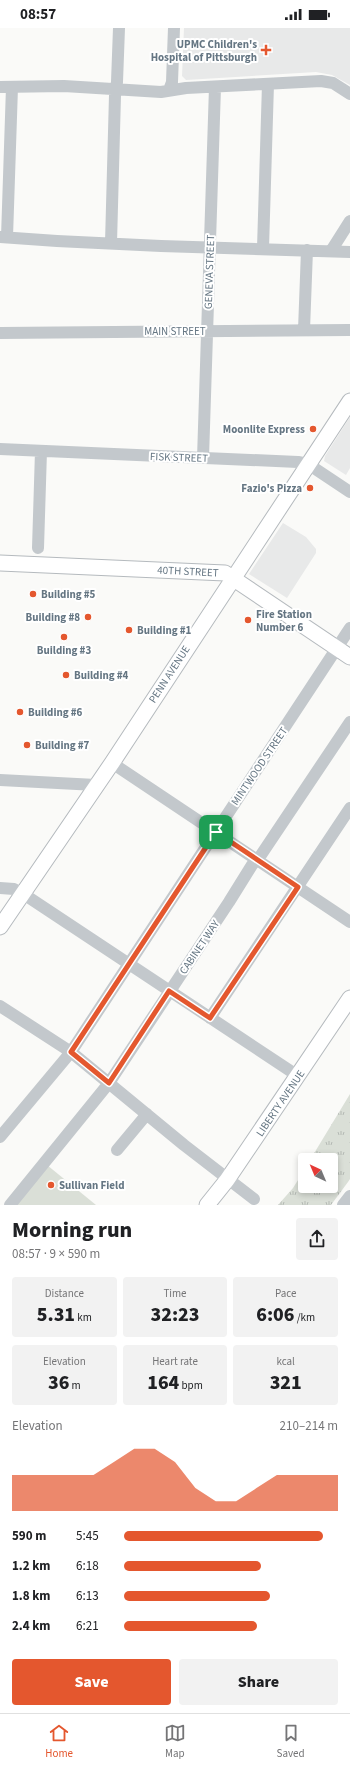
<!DOCTYPE html>
<meta charset="utf-8">
<style>
body{margin:0;font-family:"Source Sans 3",sans-serif;background:#f2f2f2;color:#202124;height:100vh;display:flex;flex-direction:column;font-size:15px;white-space:nowrap}
*{box-sizing:border-box;margin:0}
p{font-size:13px;color:#757577}
.icon{flex:none;width:22px;height:22px;fill:none;stroke:currentColor;stroke-width:2;stroke-linecap:round;stroke-linejoin:round}
.map{position:relative;height:1177px;overflow:hidden}
.panel{display:flex;flex-direction:column;background:#fff;flex:1}
.panel>*{flex:none}
.needle{width:26px;rotate:316deg}
.buttons{position:absolute;left:298px;top:1125px;display:grid;gap:8px}
.buttons a{display:grid;place-items:center;width:40px;height:40px;border-radius:4px;background:#fff;box-shadow:0 2px 6px #0003;font-size:20px}
.pin{position:absolute;display:grid;place-items:center;width:34px;height:34px;color:#fff;margin:-17px;border-radius:8px;box-shadow:0 2px 6px #0006}
.round{display:grid;place-items:center;flex:none;width:42px;height:42px;border-radius:4px;background:#f2f2f2}
.overview{display:flex;align-items:center;justify-content:space-between;height:68px;padding:0 12px}
h1{font-size:22px;font-weight:800;line-height:30px}
.figures{display:grid;grid-template-columns:repeat(3,1fr);gap:6px;height:68px;padding:4px 12px}
.figures div{display:grid;align-content:center;border-radius:4px;background:#f2f2f2;text-align:center}
.figures b{font-size:20px;font-weight:800}
.figures small{font-size:11px;font-weight:400}
.figures p{font-size:11px}
.chart{height:112px;padding:8px 12px}
.chart p{display:flex;justify-content:space-between}
.chart svg{width:100%;height:72px;margin-top:4px;fill:#e4572e;opacity:.7}
.action{display:flex;gap:8px;margin-top:auto;padding:8px 12px}
.action a{flex:1;height:46px;border-radius:4px;background:#e4572e;color:#fff;font-size:16px;font-weight:800;line-height:46px;text-align:center}
.action a+a{background:#f2f2f2;color:#202124}
ul{padding:0 12px;list-style:none;font-size:13px}
li{display:grid;grid-template-columns:64px 48px 1fr;align-items:center;height:30px}
li i{height:10px;border-radius:5px;background:#e4572e}
.status{display:flex;justify-content:space-between;align-items:center;height:28px;padding:0 20px;background:#fff;direction:ltr}
.status svg{height:11px;fill:currentColor}
.dock{display:flex;justify-content:space-around;align-items:center;height:56px;border-top:1px solid #e0e0e0;background:#fff;font-size:11px;color:#757577}
.dock a{display:grid;justify-items:center;gap:2px}
.dock .current{color:#e4572e}
.map>svg:first-child{display:block}
</style>
<div class="status"><b>08:57</b><svg viewBox="0 0 49 12"><path d="M0 12V9h3v3zM5 12V6h3v6zM10 12V3h3v9zM15 12V0h3v12zM26 1h20v11H26zM47 4h2v5h-2z"/></svg></div>
<div class="map">
<svg width="350" height="1177" viewBox="0 0 350 1177">
<defs>
<pattern id="grass-tufts" width="24" height="20" patternUnits="userSpaceOnUse"><rect width="24" height="20" fill="#dadfd7"/><path d="M3 7l-1-3M5 7V3M7 7l1-3M15 17l-1-3M17 17v-4M19 17l1-3" fill="none" stroke="#b4b9b4"/></pattern>
</defs>
<rect width="100%" height="100%" fill="#fafaf8"/>
<path fill="#e8e9e9" d="M184 0H350V57L332 47 316 44 186 52 182 48Z
M350 389V440L346 447 324 433 325 428Z
M283 495 306 509 316 521V525L287 570 249 546Z"/>
<path fill="url(#grass-tufts)" d="M350 1066V1151L348 1154 331 1177H278L293 1160 305 1141V1158H331V1132H310Z"/>
<path fill="#dadfd7" d="M47 1137 96 1177H14Z"/>
<g fill="none" stroke-linecap="round" stroke-linejoin="round">
<defs>
<path id="major" d="M0 535 225 545 350 629
M0 899 112 735 350 373
M207 1177 227 1152 350 970"/>
</defs>
<use href="#major" stroke="#b5babe" stroke-width="17"/>
<path stroke="#c3c8cc" stroke-width="12" d="M0 59 64 58 161 64 186 60 321 53 333 55 350 66
M169 62 172 54 174 0
M0 209 57 213 161 218 350 224
M7 209 12 59
M111 215 115 67 117 54 119 0
M263 220 268 56
M331 223 350 193
M304 302 307 222
M0 305 350 302
M0 421 298 434 308 436 350 464
M203 430 215 59
M38 520 41 423
M112 735 350 894
M0 752 96 757
M0 860 14 861 22 865 298 1048
M0 978 71 1024 184 1117 254 1171
M210 990 350 780
M0 1109 71 1024 350 600
M117 1122 147 1086
M10 1177 109 1055 229 874 252 837 261 827 350 694
M343 1177 350 1168"/>
<use href="#major" stroke="#fff" stroke-width="15"/>
</g>
<g fill="none" stroke-linecap="round" stroke-linejoin="round">
<defs>
<path id="route" d="M216 804 298 859 210 990 169 963 109 1055 71 1024Z"/>
</defs>
<use href="#route" stroke="#fff" stroke-width="8"/>
<use href="#route" stroke="#e4572e" stroke-width="5"/>
</g>
<g fill="#e4572e" stroke="#fff" stroke-width="1.5">
<path d="M264 16h4v4h4v4h-4v4h-4v-4h-4v-4h4z"/>
<circle cx="313" cy="401" r="4"/>
<circle cx="310" cy="460" r="4"/>
<circle cx="33" cy="566" r="4"/>
<circle cx="88" cy="589" r="4"/>
<circle cx="248" cy="592" r="4"/>
<circle cx="129" cy="602" r="4"/>
<circle cx="64" cy="609" r="4"/>
<circle cx="66" cy="647" r="4"/>
<circle cx="20" cy="684" r="4"/>
<circle cx="27" cy="717" r="4"/>
<circle cx="51" cy="1157" r="4"/>
</g>
<g text-anchor="middle" stroke-width="4" stroke-linejoin="round" paint-order="stroke">
<g font-size="11" font-weight="bold" fill="#657683" stroke="#fff" text-anchor="start">
<text x="257" y="20" text-anchor="end">UPMC Children's<tspan x="257" dy="13">Hospital of Pittsburgh</tspan></text>
<text x="305" y="405" text-anchor="end">Moonlite Express</text>
<text x="302" y="464" text-anchor="end">Fazio's Pizza</text>
<text x="41" y="570">Building #5</text>
<text x="256" y="590">Fire Station<tspan x="256" dy="13">Number 6</tspan></text>
<text x="80" y="593" text-anchor="end">Building #8</text>
<text x="137" y="606">Building #1</text>
<text x="64" y="626" text-anchor="middle">Building #3</text>
<text x="74" y="651">Building #4</text>
<text x="28" y="688">Building #6</text>
<text x="35" y="721">Building #7</text>
<text x="59" y="1161">Sullivan Field</text>
</g>
<g font-size="11" fill="#657683" stroke="#fff">
<text transform="translate(209 244) rotate(-88)" y="4">GENEVA STREET</text>
<text x="175" y="307">MAIN STREET</text>
<text transform="translate(179 429) rotate(2)" y="4">FISK STREET</text>
<text transform="translate(188 543) rotate(3)" y="4">40TH STREET</text>
<text transform="translate(169 646) rotate(-57)" y="4">PENN AVENUE</text>
<text transform="translate(259 738) rotate(-56)" y="4">MINTWOOD STREET</text>
<text transform="translate(199 919) rotate(-56)" y="4">CABINET WAY</text>
<text transform="translate(280 1075) rotate(-56)" y="4">LIBERTY AVENUE</text>
</g>
</g>
</svg>
<div class="buttons">
<a><svg class="needle" viewBox="-14 -14 28 28"><path d="M0-13l5 13h-10z" fill="#e53935"/><path d="M0 13l5-13h-10z" fill="#757577"/></svg></a>
</div>
<div class="pin" style="left:216px;top:804px;background:#1e9e55"><svg class="icon" aria-label="arrive" viewBox="0 0 24 24"><path d="M6 21V4h12l-3 4 3 4H6"/></svg></div>
</div>
<section class="panel">
<div class="overview"><div><h1>Morning run</h1><p>08:57 · 9 × 590 m</p></div><a class="round"><svg class="icon" aria-label="share" viewBox="0 0 24 24"><path d="M12 15V3M7 8l5-5 5 5M5 13v7h14v-7"/></svg></a></div>
<div class="figures">
<div><p>Distance</p><b>5.31<small> km</small></b></div>
<div><p>Time</p><b>32:23</b></div>
<div><p>Pace</p><b>6:06<small> /km</small></b></div>
</div>
<div class="figures">
<div><p>Elevation</p><b>36<small> m</small></b></div>
<div><p>Heart rate</p><b>164<small> bpm</small></b></div>
<div><p>kcal</p><b>321</b></div>
</div>
<div class="chart"><p><span>Elevation</span>210–214 m</p>
<svg viewBox="0 0 160 44" preserveAspectRatio="none"><path d="M0 44V22L10 22L20 22L30 22L40 22L50 14L60 6L70 6L80 14L90 30L100 38L110 38L120 30L130 22L140 22L150 22L160 22V44z"/></svg>
</div>
<ul>
<li><b>590 m</b>5:45<i style="width:93%"></i></li>
<li><b>1.2 km</b>6:18<i style="width:64%"></i></li>
<li><b>1.8 km</b>6:13<i style="width:68%"></i></li>
<li><b>2.4 km</b>6:21<i style="width:62%"></i></li>
</ul>
<div class="action"><a>Save</a><a>Share</a></div>
</section>
<nav class="dock">
<a class="current"><svg class="icon" aria-label="home" viewBox="0 0 24 24"><path d="M3 11l9-7 9 7M6 9v11h12V9"/></svg>Home</a>
<a><svg class="icon" aria-label="map" viewBox="0 0 24 24"><path d="M3 6l6-2 6 2 6-2v14l-6 2-6-2-6 2zM9 4v14M15 6v14"/></svg>Map</a>
<a><svg class="icon" aria-label="saved" viewBox="0 0 24 24"><path d="M7 4h10v16l-5-4-5 4z"/></svg>Saved</a>
</nav>
